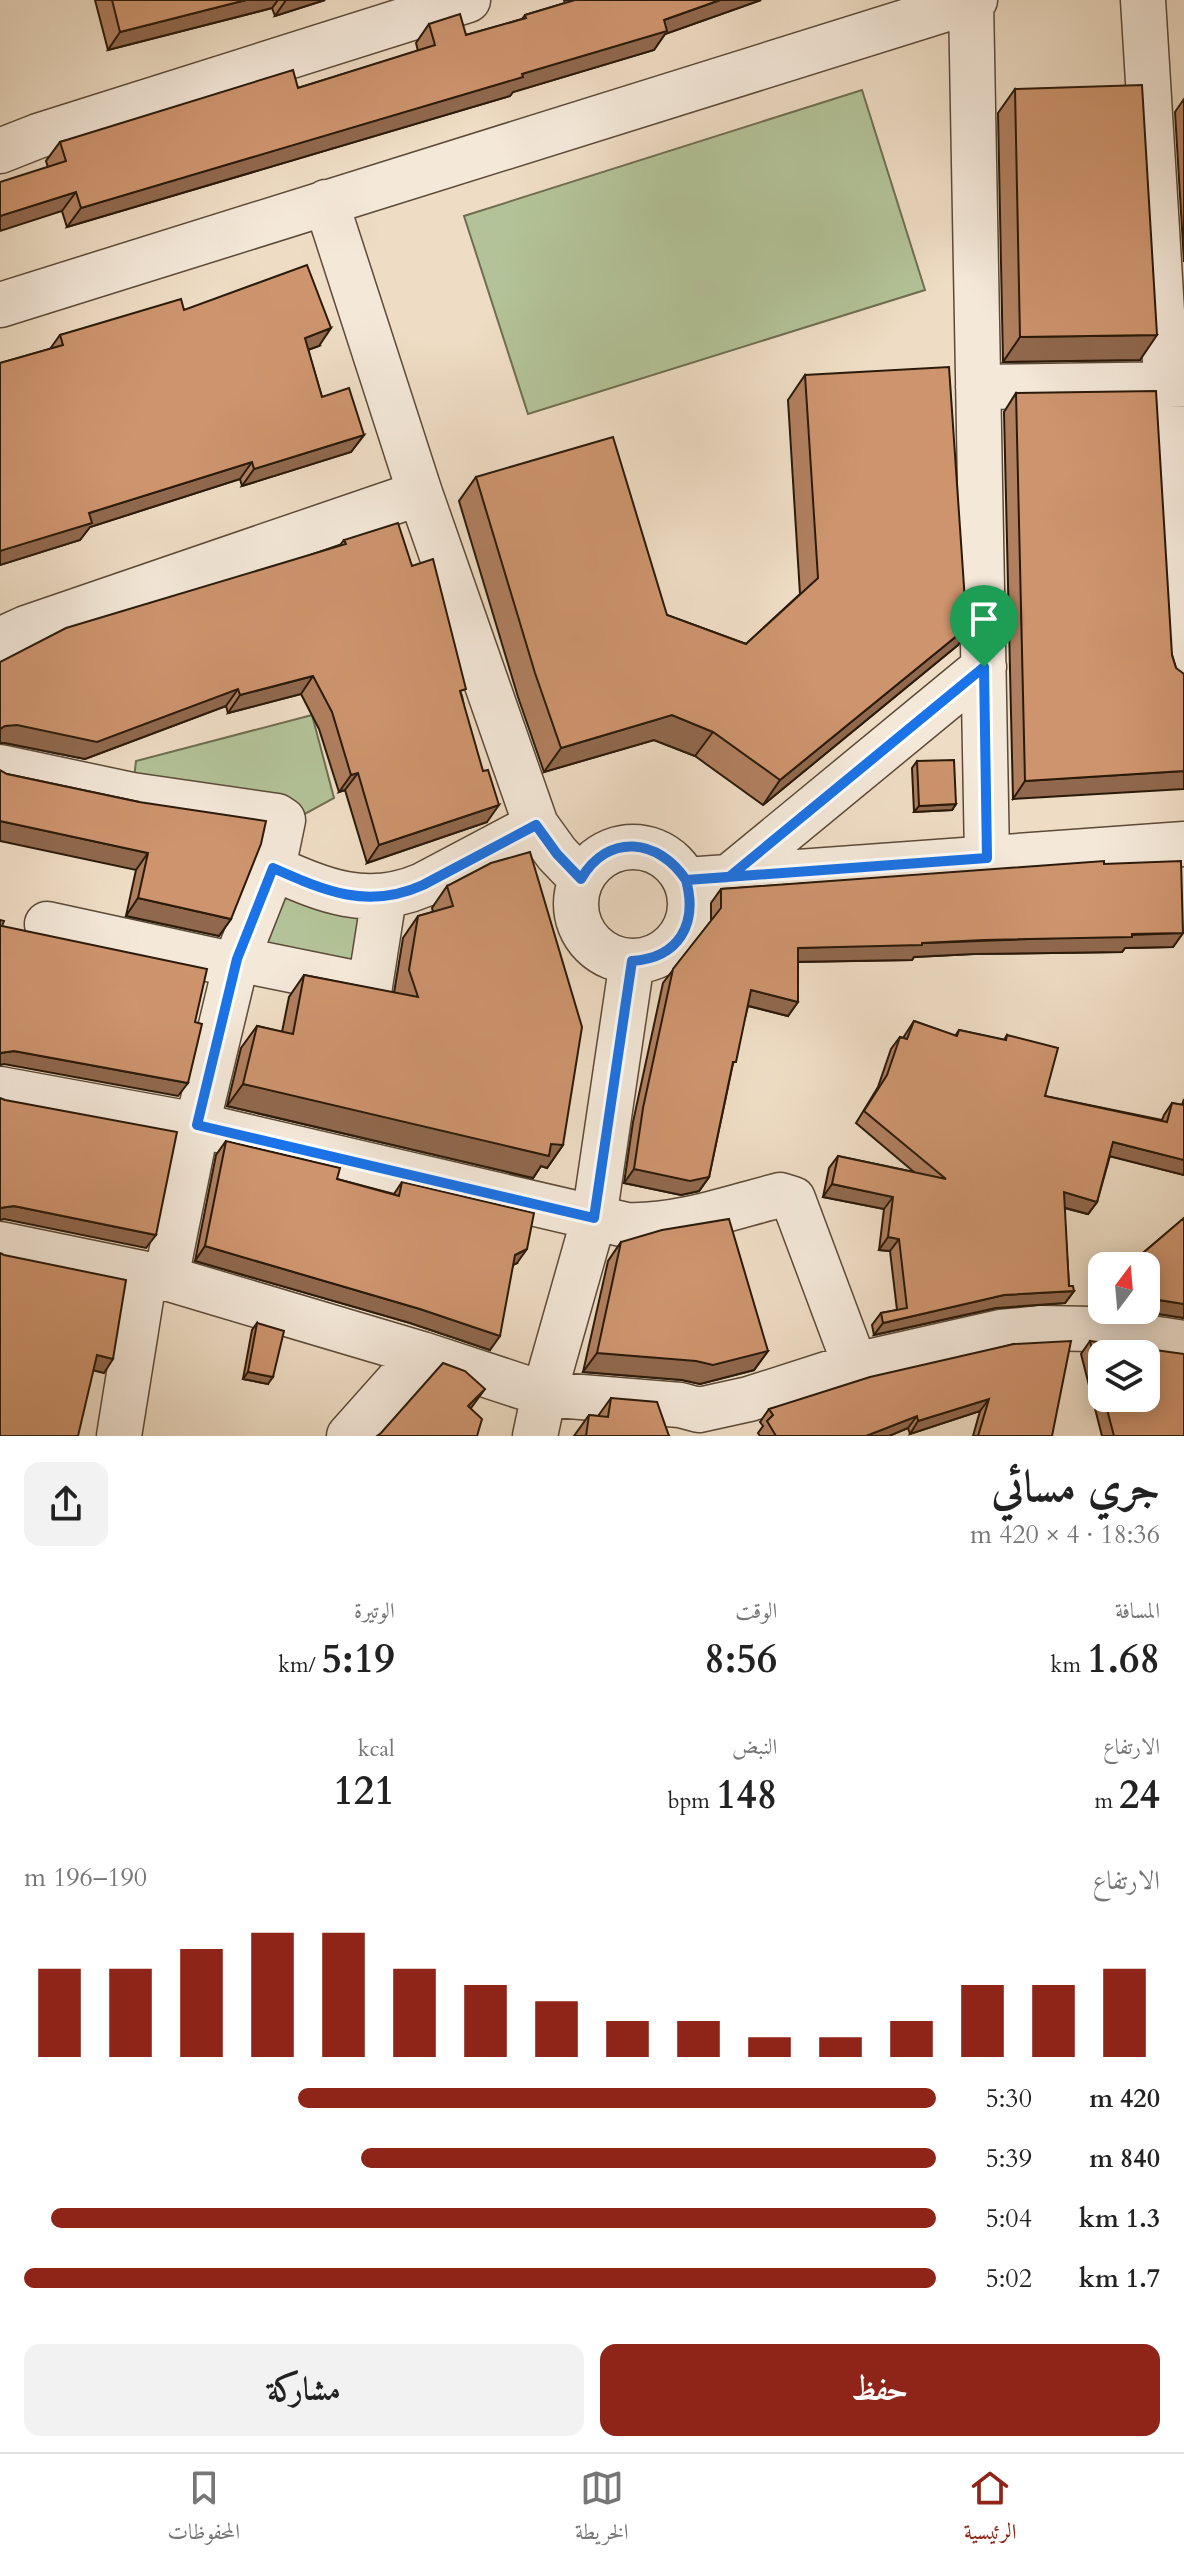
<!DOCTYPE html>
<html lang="ar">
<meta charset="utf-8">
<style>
body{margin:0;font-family:Cardo,Amiri,serif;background:#f2f2f2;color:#222;direction:rtl;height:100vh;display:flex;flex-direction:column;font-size:30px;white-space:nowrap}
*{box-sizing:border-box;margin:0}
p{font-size:26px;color:#767676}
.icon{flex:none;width:44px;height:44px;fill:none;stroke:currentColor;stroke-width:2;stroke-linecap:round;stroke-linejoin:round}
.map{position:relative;height:1436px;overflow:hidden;direction:ltr}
.drawer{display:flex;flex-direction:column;background:#fff;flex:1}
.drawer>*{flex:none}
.needle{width:52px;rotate:16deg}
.controls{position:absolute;left:1088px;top:1252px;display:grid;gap:16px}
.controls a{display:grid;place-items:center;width:72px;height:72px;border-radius:16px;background:#fff;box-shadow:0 4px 20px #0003;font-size:40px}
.pin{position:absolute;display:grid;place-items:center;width:68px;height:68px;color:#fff;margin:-82px -34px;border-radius:50% 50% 50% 0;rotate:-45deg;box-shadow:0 0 8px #0007}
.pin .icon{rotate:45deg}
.round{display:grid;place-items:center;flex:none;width:84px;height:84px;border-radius:16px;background:#f2f2f2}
.headline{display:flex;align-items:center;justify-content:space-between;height:136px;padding:0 24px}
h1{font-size:44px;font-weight:700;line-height:60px}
.figures{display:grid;grid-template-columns:repeat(3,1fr);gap:12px;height:136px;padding:8px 24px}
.figures div{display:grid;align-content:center}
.figures b{font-size:40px;font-weight:700}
.figures small{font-size:22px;font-weight:400}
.figures p{font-size:22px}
.chart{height:224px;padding:16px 24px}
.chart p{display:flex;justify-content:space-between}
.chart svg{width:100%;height:144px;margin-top:8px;stroke:#8f2418;stroke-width:6}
.button{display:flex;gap:16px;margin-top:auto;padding:16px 24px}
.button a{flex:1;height:92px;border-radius:16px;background:#8f2418;color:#fff;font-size:32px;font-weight:700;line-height:92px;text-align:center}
.button a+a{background:#f2f2f2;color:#222}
ul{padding:0 24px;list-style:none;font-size:26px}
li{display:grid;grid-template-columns:128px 96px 1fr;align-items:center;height:60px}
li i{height:20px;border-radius:10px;background:#8f2418}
.menu{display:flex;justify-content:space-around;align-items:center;height:112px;border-top:2px solid #e0e0e0;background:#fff;font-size:22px;color:#767676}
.menu a{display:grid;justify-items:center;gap:4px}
.menu .active{color:#8f2418}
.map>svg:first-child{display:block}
</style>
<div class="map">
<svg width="1184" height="1436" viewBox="0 0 1184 1436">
<rect width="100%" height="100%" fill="#eedcc4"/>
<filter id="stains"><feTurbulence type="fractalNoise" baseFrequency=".0025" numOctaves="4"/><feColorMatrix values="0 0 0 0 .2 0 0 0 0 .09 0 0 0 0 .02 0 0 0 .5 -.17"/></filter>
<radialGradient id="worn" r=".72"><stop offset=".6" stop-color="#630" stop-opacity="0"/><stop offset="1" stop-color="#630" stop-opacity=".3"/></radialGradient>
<path fill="#b3c298" stroke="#6f6e51" stroke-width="2" d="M862 90 925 290 528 414 464 216Z
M312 715 334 798 303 815 132 795 136 761Z
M275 896 376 914 363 984 262 965Z"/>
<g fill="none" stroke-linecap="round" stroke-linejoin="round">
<defs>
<path id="minor" d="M1143 0 1184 672
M971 1 987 858
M0 151 38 136 468 0
M326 202 420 493 536 825 557 854 581 879
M0 305 975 0
M978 387 1184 384
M0 640 26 628 420 493
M0 767 132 795 277 816 283 820 273 868 237 959 197 1125 166 1278
M576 904a57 57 0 1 1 114 0a57 57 0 1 1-114 0Z
M273 868C325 891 367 909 423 885L536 825
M729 877 984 667
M686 880 1184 844
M47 924 231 964 237 959 370 986 384 897
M0 1089 197 1125 626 1225C678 1227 729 1208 780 1195L793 1199 855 1365
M0 1244 166 1278 422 1354 544 1394 680 1405 699 1410 749 1399 855 1365 1001 1332 1041 1328 1091 1329 1184 1343
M119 1436 145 1274
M349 1436 422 1354
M535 1436 544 1394 594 1218 632 961"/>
</defs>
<use href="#minor" stroke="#5c4a38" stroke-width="47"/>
<use href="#minor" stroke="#f4e8d9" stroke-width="44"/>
</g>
<path fill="#b07f5f" stroke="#2b1a0a" stroke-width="2" fill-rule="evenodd" d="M95 0H325L275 16 272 8 108 50Z
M564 0H761L665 34 654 50 513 92 510 96 67 227 46 161 60 142 298 88 418 51 416 43 429 24 466 35 522 19 525 15 565 3Z
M1015 89 1140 360 1003 362 998 113Z
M1184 99V262L1175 112Z
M184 310 319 346 308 350 322 397 364 435 351 452 242 486 240 479 90 527 80 540 0 565V363L50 349 60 335Z
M805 375 958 645 763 805 695 756 654 740 544 772 518 697 459 501 476 477 667 615 746 644 800 594 788 400Z
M1016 393 1172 655 1176 668 1013 799 1004 412Z
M344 540 412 566 462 696 487 822 367 863 345 790 339 792 319 729 301 694 228 713 226 706 85 759 5 743H0V662L340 545Z
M917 761 956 804 952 810 914 812 912 768Z
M7 774 139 802 231 919 219 936 126 916 136 870Z
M1104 864 1183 933 1173 947 1125 948 1122 952 974 954 914 957 912 960 798 962 788 1016 748 1006 732 1068 709 1177 699 1191 681 1195 624 1183 633 1122 663 983 711 921V903L721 889Z
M447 886 563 1145 547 1168 541 1166 533 1178 227 1106 241 1048 257 1026 282 1032 289 997 304 975 394 993 403 938 418 916 433 912 432 908Z
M914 1021 955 1036 959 1030 1004 1040 1007 1035 1045 1096 1162 1120 1164 1115 1172 1103 1182 1105 1184 1099V1175L1110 1156 1097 1202 1088 1214 1064 1208 1069 1286 1074 1291 1065 1303 996 1308 874 1335 872 1325 881 1313 897 1310 890 1251 879 1250 884 1209 823 1197 829 1168 838 1156 914 1172 856 1123 878 1087 891 1049 900 1037 903 1038Z
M226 1141 337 1179 394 1194 402 1182 517 1263 513 1265 490 1350 410 1323 195 1261 216 1155Z
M1184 1218V1318L1133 1310H1146V1266H1135L1143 1253Z
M621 1242 768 1351 754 1370 700 1384 682 1380 583 1372 608 1261Z
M257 1323 268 1384 243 1379 252 1330Z
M1090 1341 1184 1436H1102L1081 1354ZM1102 1354 1146 1398H1102Z
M1014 1344 1052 1436H973L980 1411 910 1434 908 1428 889 1436H760L758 1433 763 1426 760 1422 769 1409Z
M611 1398 669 1436H574L589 1415 598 1416Z"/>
<path fill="#90684d" stroke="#2b1a0a" stroke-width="2" d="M246 0H278L272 8 108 50 120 32Z
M286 0H325L275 16Z
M720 0H761L665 34 654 50 513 92 510 96 67 227 81 208 522 74 664 20Z
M76 192 62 211 0 231V216Z
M331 328 319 346 293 355 305 338Z
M1157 335 1140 360 1003 362 1020 337Z
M364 435 351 452 242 486 254 469Z
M252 462 240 479 90 527 80 540 0 565V551L89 513Z
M975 621 958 645 763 805 780 780Z
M313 676 301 694 228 713 240 695Z
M238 689 226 706 85 759 5 743H0V729L5 726Z
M672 715 713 732 695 756 654 740 544 772 561 748Z
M1184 771V789L1013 799 1025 781Z
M358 773 345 790 339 792 351 775Z
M956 804 952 810 914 812 919 806Z
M499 805 487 822 367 863 379 845Z
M0 821 148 853 136 870 0 841Z
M138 898 231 919 219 936 126 916Z
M1183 933 1173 947 1125 948 1122 952 974 954 914 957 912 960 788 962 798 948Z
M751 990 798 1002 788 1016 741 1004Z
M14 1051 188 1083 178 1096 4 1064 0 1065V1053Z
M243 1084 563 1145 547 1168 541 1166 533 1178 227 1106Z
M1113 1142 1184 1160V1175L1105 1155Z
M634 1169 709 1177 699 1191 681 1195 624 1183Z
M832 1184 893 1197 884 1209 823 1197Z
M1064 1192 1097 1202 1088 1214 1055 1205Z
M14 1206 156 1235 146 1248 4 1219 0 1220V1208Z
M888 1237 899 1239 890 1251 879 1250Z
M205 1246 420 1309 500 1336 490 1350 410 1323 195 1261Z
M527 1249 517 1263 505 1269 515 1255Z
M1074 1291 1065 1303 996 1308 874 1335 883 1323 1004 1295Z
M1146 1298 1184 1304V1318L1133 1310H1146Z
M768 1351 754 1370 700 1384 682 1380 583 1372 597 1353Z
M97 1355 113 1359 104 1373 88 1369Z
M248 1372 273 1377 268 1384 243 1379Z
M485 1389 471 1408 454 1426 468 1406Z
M989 1399 980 1411 910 1434 918 1421Z
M917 1416 908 1428 889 1436H866Z"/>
<path fill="#cd946e" stroke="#2b1a0a" stroke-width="2" d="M112 0H246L120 32Z
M575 0H720L664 20 667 31 522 74 523 77 81 208 76 192 0 216V182L66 161 60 142 293 70 298 88 435 45 429 24 460 14 466 35 526 18 525 15Z
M1142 85 1157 335 1020 337 1015 89Z
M307 265 331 328 305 338 322 397 349 388 364 435 254 469 252 462 89 513 92 523 0 551V363L63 345 60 335 181 299 184 310Z
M949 367 965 601H975V621L780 780 713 732 672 715 561 748 535 673 476 477 613 437 667 615 746 644 818 578 805 375Z
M1156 391 1172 655 1176 668 1184 674V771L1025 781 1016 393Z
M398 523 412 566 433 559 466 689 460 691 483 771 488 770 499 805 379 845 358 773 351 775 332 712 313 676 240 695 238 689 97 742 17 725 5 726 0 729V662L66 628 346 544 344 540Z
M954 760 956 804 919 806 917 761Z
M0 770 7 774 139 802 266 821 261 844 231 919 138 898 148 853 0 821Z
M530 852 582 1027 563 1145 551 1144 549 1156 243 1084 257 1026 293 1034 304 975 418 997 409 970 418 916 453 906 447 886 491 863Z
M1104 861V864L1181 861 1183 933 1132 934V937L984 940 922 943V945L798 948V1002L751 990 736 1062H733L709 1177 690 1181 634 1169 643 1108 673 969 721 908V889Z
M0 920 4 921 2 926 207 969 195 1022 202 1024 188 1083 14 1051 0 1053Z
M914 1021 957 1036 959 1030 1006 1040 1007 1035 1058 1048 1045 1096 1167 1122 1172 1103 1184 1105V1160L1113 1142 1097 1202 1064 1192 1069 1286H1073L1074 1291 1004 1295 883 1323 881 1313 907 1308 899 1239 888 1237 893 1197 832 1184 838 1156 946 1179 864 1111 887 1075 900 1037 907 1039Z
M0 1098 5 1100 177 1132 156 1235 14 1206 0 1208Z
M226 1141 340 1168 337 1179 399 1196 402 1182 534 1213 527 1249 515 1255 500 1336 420 1309 205 1246Z
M1184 1218V1304L1146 1298V1270L1143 1253Z
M729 1219 768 1351 713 1365 696 1361 597 1353 621 1242 662 1230Z
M0 1253 4 1255 126 1280 113 1359 97 1355 78 1436H0Z
M257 1323 284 1331 273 1377 248 1372Z
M1071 1341 1052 1436H978L989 1399 918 1421 917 1416 866 1436H776L767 1421 773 1415 769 1409 870 1377 1014 1344Z
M1090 1341 1184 1354V1436H1114L1104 1398H1146V1354H1102V1389Z
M443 1363 465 1371 485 1389 468 1406 482 1419 477 1436H377L381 1433Z
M611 1398 657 1402 669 1436H586L589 1415 608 1417Z"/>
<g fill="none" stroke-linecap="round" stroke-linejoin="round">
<defs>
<path id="route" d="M984 667 729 877 686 880C659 839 608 832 581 879L557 854 536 825 423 885C368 910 325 891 273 868L237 959 197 1125 594 1218 632 961C679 958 698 924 686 880L987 858 984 667"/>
</defs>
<use href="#route" stroke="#fff" stroke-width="16"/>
<use href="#route" stroke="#1a73e8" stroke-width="10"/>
</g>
<rect width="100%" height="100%" filter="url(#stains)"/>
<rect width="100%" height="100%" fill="url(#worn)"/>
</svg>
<div class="controls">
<a><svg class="needle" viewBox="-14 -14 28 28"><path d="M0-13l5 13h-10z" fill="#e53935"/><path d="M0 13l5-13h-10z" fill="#767676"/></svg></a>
<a><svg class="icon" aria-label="layers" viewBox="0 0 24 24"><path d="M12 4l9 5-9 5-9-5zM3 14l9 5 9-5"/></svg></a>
</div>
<div class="pin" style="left:984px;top:667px;background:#1e9e55"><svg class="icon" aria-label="arrive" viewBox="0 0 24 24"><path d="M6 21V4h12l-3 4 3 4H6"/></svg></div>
</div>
<section class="drawer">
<div class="headline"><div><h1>جري مسائي</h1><p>18:36 · 4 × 420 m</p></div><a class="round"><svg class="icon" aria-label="share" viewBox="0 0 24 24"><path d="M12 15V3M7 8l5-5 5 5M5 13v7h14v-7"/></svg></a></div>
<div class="figures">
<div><p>المسافة</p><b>1.68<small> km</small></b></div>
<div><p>الوقت</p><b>8:56</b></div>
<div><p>الوتيرة</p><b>5:19<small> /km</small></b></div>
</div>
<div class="figures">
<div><p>الارتفاع</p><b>24<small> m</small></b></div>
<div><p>النبض</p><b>148<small> bpm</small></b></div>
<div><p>kcal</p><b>121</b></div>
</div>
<div class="chart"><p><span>الارتفاع</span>190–196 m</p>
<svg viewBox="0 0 160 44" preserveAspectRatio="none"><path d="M5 44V17M15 44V17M25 44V11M35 44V6M45 44V6M55 44V17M65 44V22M75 44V27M85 44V33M95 44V33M105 44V38M115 44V38M125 44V33M135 44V22M145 44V22M155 44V17"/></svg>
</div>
<ul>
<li><b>420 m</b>5:30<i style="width:70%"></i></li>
<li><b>840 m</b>5:39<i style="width:63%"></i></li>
<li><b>1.3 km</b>5:04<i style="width:97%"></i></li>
<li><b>1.7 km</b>5:02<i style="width:100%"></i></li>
</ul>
<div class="button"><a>حفظ</a><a>مشاركة</a></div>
</section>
<nav class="menu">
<a class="active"><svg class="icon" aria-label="home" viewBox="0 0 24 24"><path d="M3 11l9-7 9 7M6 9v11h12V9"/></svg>الرئيسية</a>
<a><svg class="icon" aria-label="map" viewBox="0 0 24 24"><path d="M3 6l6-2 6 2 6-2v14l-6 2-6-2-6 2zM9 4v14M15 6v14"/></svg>الخريطة</a>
<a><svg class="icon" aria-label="saved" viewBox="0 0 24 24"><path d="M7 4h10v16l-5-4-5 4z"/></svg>المحفوظات</a>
</nav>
